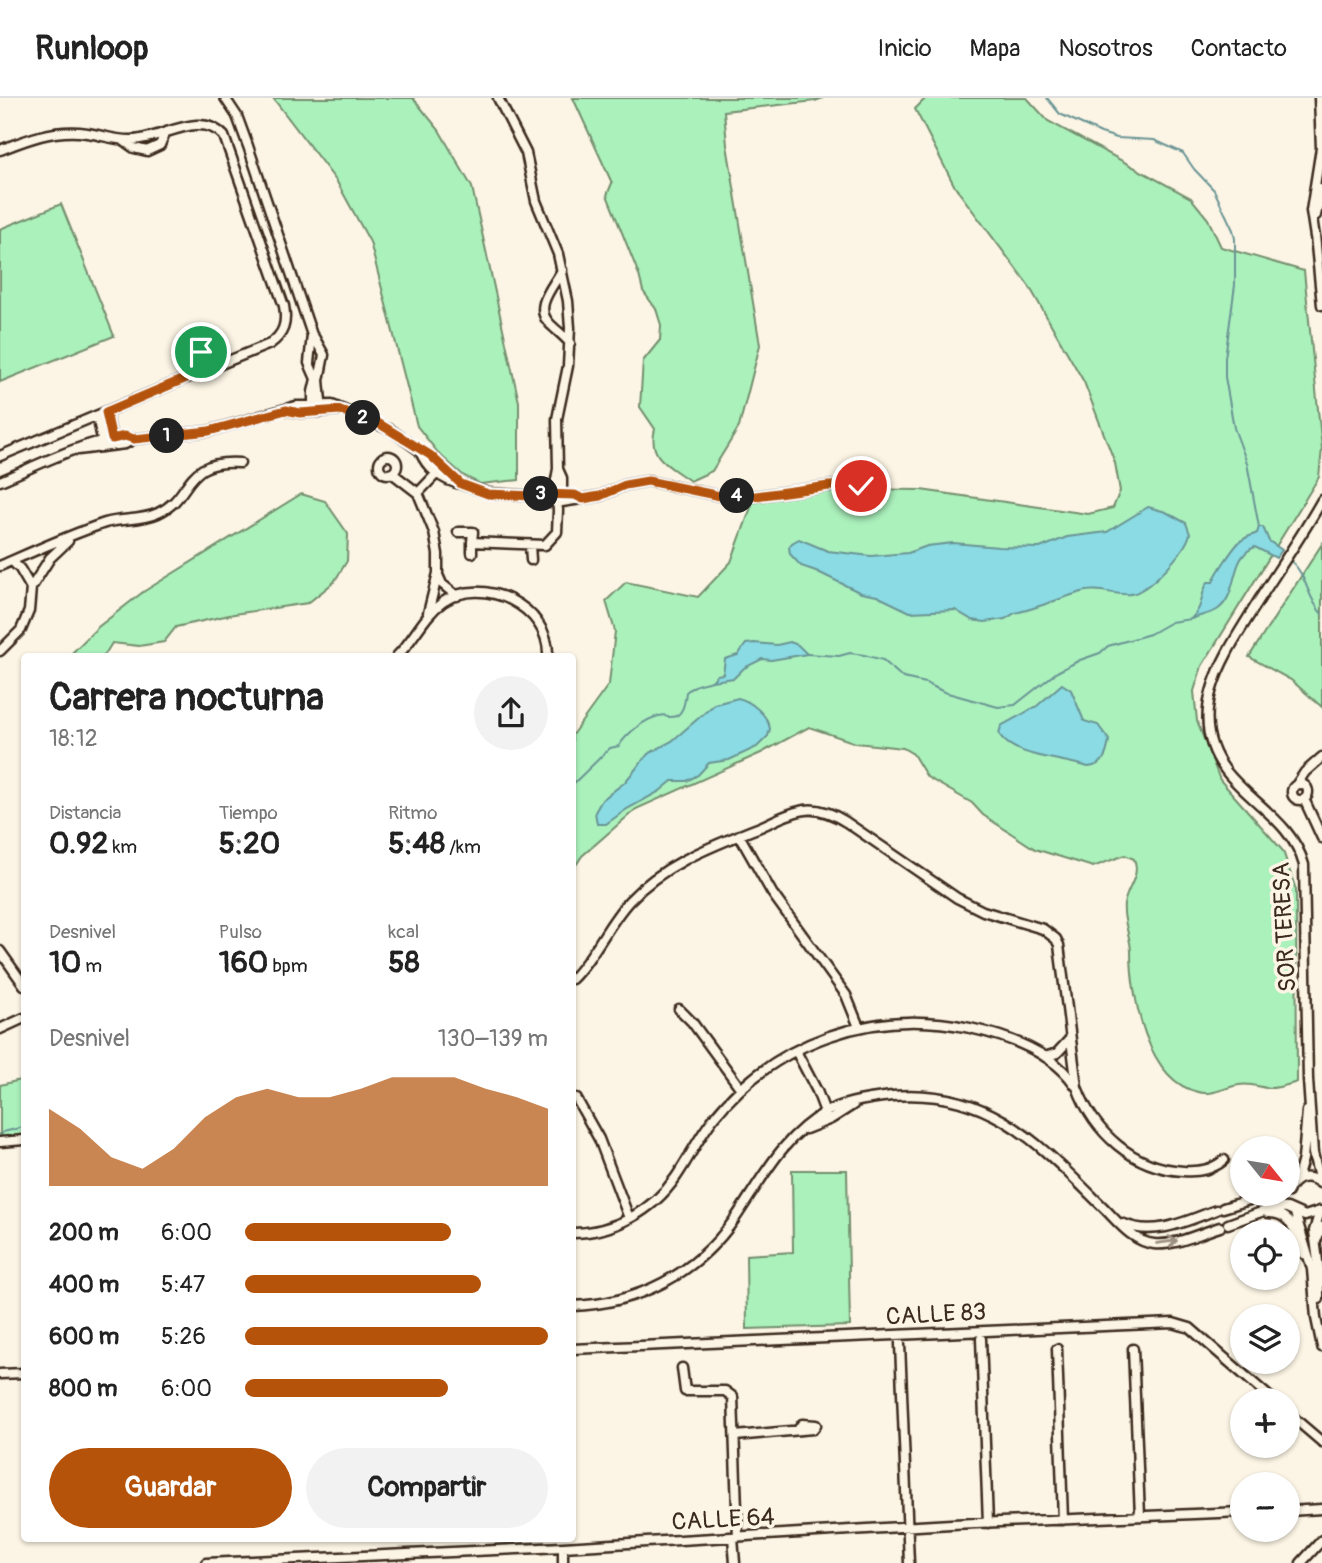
<!DOCTYPE html>
<html lang="es">
<meta charset="utf-8">
<style>
body{margin:0;font-family:Pangolin,sans-serif;background:#f2f2f2;color:#222;height:100vh;display:flex;flex-direction:column;font-size:26px;white-space:nowrap}
*{box-sizing:border-box;margin:0}
p{font-size:23px;color:#767676}
.icon{flex:none;width:38px;height:38px;fill:none;stroke:currentColor;stroke-width:2;stroke-linecap:round;stroke-linejoin:round}
.map{position:relative;flex:1;overflow:hidden}
.sheet{position:absolute;left:21px;top:555px;width:555px;height:889px;display:flex;flex-direction:column;background:#fff;border-radius:7px;box-shadow:0 2px 5px #0004}
.sheet>*{flex:none}
.needle{width:46px;rotate:120deg}
.fabs{position:absolute;left:1230px;top:1038px;display:grid;gap:14px}
.fabs a{display:grid;place-items:center;width:70px;height:70px;border-radius:50%;background:#fff;box-shadow:0 2px 5px #0004;font-size:35px}
.pin{position:absolute;display:grid;place-items:center;width:60px;height:60px;color:#fff;margin:-30px;border:4px solid #fff;border-radius:50%;box-shadow:0 2px 7px #0007}
.km{position:absolute;width:35px;height:35px;margin:-18px;border-radius:50%;background:#222;color:#fff;font-size:19px;line-height:35px;text-align:center}
.round{display:grid;place-items:center;flex:none;width:74px;height:74px;border-radius:37px;background:#f2f2f2}
.overview{display:flex;align-items:center;justify-content:space-between;height:119px;padding:0 28px}
h1{font-size:38px;font-weight:700;line-height:52px}
.stats{display:grid;grid-template-columns:repeat(3,1fr);gap:10px;height:119px;padding:7px 28px}
.stats div{display:grid;align-content:center}
.stats b{font-size:30px;font-weight:700}
.stats small{font-size:19px;font-weight:400}
.stats p{font-size:19px}
.chart{height:196px;padding:14px 28px}
.chart p{display:flex;justify-content:space-between}
.chart svg{width:100%;height:126px;margin-top:7px;fill:#b45309;opacity:.7}
.action{display:flex;gap:14px;margin-top:auto;padding:14px 28px}
.action a{flex:1;height:80px;border-radius:42px;background:#b45309;color:#fff;font-size:28px;font-weight:700;line-height:80px;text-align:center}
.action a+a{background:#f2f2f2;color:#222}
ul{padding:0 28px;list-style:none;font-size:23px}
li{display:grid;grid-template-columns:112px 84px 1fr;align-items:center;height:52px}
li i{height:18px;border-radius:9px;background:#b45309}
header{display:flex;align-items:center;gap:42px;box-sizing:border-box;height:98px;padding:0 35px;background:#fff;border-bottom:2px solid #e0e0e0}
header strong{font-size:33px}
nav{display:flex;gap:38px;margin-inline-start:auto;font-size:24px}
.map>svg:first-child{display:block}
</style>
<header>
<strong>Runloop</strong>
<nav><a>Inicio</a><a>Mapa</a><a>Nosotros</a><a>Contacto</a></nav>
</header>
<div class="map">
<svg width="1322" height="1465" viewBox="0 0 1322 1465">
<rect width="100%" height="100%" fill="#fcf5e5"/>
<filter id="ink" filterUnits="userSpaceOnUse"><feTurbulence type="fractalNoise" baseFrequency=".0143" numOctaves="2"/><feDisplacementMap in="SourceGraphic" scale="14" xChannelSelector="R" yChannelSelector="G"/><feConvolveMatrix kernelMatrix="1 2 1 2 8 2 1 2 1" color-interpolation-filters="sRGB"/></filter>
<g filter="url(#ink)">
<path fill="#abf1bc" stroke="#738e6d" stroke-width="2" d="M273 0H413L439 32 472 89 519 304V382L480 386 464 378 439 356 417 328 370 144 337 84Z
M573 0H823L815 3 724 13 727 47 760 247 739 329 712 373 690 383C670 368 647 360 655 331L640 309 643 263 660 242 661 227 656 211 643 193 639 177 607 97 612 85Z
M926 0H1027L1048 23 1191 100 1208 121 1221 149 1304 173 1322 351 1319 379 1202 568 1194 593 1197 623 1220 682 1283 753 1296 792 1297 984C1287 987 1276 991 1266 990 1256 988 1249 985 1239 987 1225 989 1213 998 1198 994 1147 983 1131 898 1131 854 1131 838 1122 823 1124 806 1127 789 1141 778 1134 761L1125 757 1093 769 1035 751 983 717 972 705 927 679 913 656 903 650 856 645 809 629 761 655 636 711 582 758 572 773V637L609 586 615 533 606 503 626 484 698 499 731 464 753 404 848 391 921 392 1088 416 1113 410 1120 393 1115 365 1084 284 1029 188 955 89 915 11Z
M61 106 114 238 0 284V131Z
M301 396 325 403 348 436 347 463 334 484 308 505 234 516 176 529 164 544 139 548 112 545 104 558H69L98 529 143 494Z
M1322 446V609L1291 582 1249 559Z
M24 981V1038L0 1039V987Z
M792 1072H847L850 1228 747 1231 746 1157 793 1154Z"/>
<path fill="#8adbe3" stroke="#6a9494" stroke-width="2" d="M1148 409 1166 414 1186 425 1190 436C1185 454 1149 493 1131 496 1115 498 1098 489 1082 494 1060 500 1038 510 1015 515L1005 521 985 524 972 522 955 512 910 514 877 498 861 495 816 473 801 468 790 456 789 449 792 445 799 441 828 453 871 458 908 455 927 448 953 445 999 449 1040 450 1067 439 1107 434Z
M1259 429H1263L1269 443 1282 452 1276 460 1255 449C1228 459 1240 497 1217 512 1210 516 1198 518 1191 521 1205 507 1199 498 1208 484H1213C1215 477 1236 445 1242 442 1247 439 1253 437 1257 435Z
M790 544 798 547 807 556 771 562 762 561 744 570 734 580 712 583 717 577 723 576 725 561 738 557 746 546 754 545 777 547Z
M1062 586 1071 592 1084 623 1098 627 1109 642C1107 657 1103 668 1088 669 1063 660 1013 660 999 636L1001 628 1037 608Z
M738 600C751 603 768 617 770 631L768 638 757 649 729 662 709 665 698 677 687 683H672L660 693 627 711 606 726H597L595 714 602 702 625 684 648 656 672 643 715 606Z"/>
<g fill="none" stroke-linecap="round" stroke-linejoin="round">
<path stroke="#6a9494" stroke-width="2" d="M1047 0 1060 16 1101 35 1117 40 1154 42 1183 55 1194 71 1214 92 1233 132 1235 141V187L1225 260V279L1234 330 1247 365 1259 429
M1288 461C1307 474 1306 499 1322 516
M807 556 839 558 850 555 864 557 883 562 903 580 926 585 944 594 998 609 1015 607 1057 574 1080 562 1100 555 1108 548 1150 536 1171 524 1191 521
M572 687 610 650 619 648C627 635 645 621 659 618 670 616 660 619 670 619 683 620 685 604 686 594 697 585 700 586 712 583
M0 1039 3 1034 24 1029"/>
<defs>
<path id="minor" d="M225 0 237 18 248 48 312 237 309 265 316 281 313 294V314
M124 43 134 50 147 53 160 47 165 35
M0 52C26 42 50 32 79 34 97 35 114 43 132 42 162 42 199 11 224 38L284 208C287 225 284 236 270 246L184 281
M1316 117 1322 91
M1315 137 1322 207
M1315 139 1311 113 1321 50 1319 0
M562 172C554 188 532 209 550 226 556 232 564 238 570 245
M314 239 324 257 319 282 322 314
M201 250a8 8 0 1 1 16 0a8 8 0 1 1-16 0Z
M286 312 300 315 340 312
M106 314 113 345
M97 318 103 346
M78 352 125 346 134 341
M0 358 184 281 203 256
M379 367a9 9 0 1 1 18 0a9 9 0 1 1-18 0Z
M558 371 562 380V399
M392 375 418 395 434 434 438 456V475L428 515
M0 383C30 371 105 332 134 341L209 333 296 308 332 307 391 332 420 353 430 357 461 386C443 383 426 370 420 353
M461 386 488 395 533 398 544 404H562L600 398 625 387 648 383 720 398H756L829 388H861
M418 395 440 372
M533 398C548 394 569 395 583 401
M458 434H473L472 444
M530 447 531 462
M472 455V444L545 447 557 434 558 412 555 387 558 371 557 321 568 268 570 230 568 203 558 156 536 103 526 55 498 0
M0 468C34 453 69 437 105 425 122 420 141 423 158 415 194 399 181 361 240 365
M438 477 442 486 457 498
M31 490 50 460 68 443
M0 553 21 532 29 513 31 490 20 471 12 463
M397 558C414 542 423 518 443 504 483 476 550 509 548 558
M1292 694a8 8 0 1 1 16 0a8 8 0 1 1-16 0Z
M1297 686 1305 674 1322 659
M1304 701 1322 740
M739 737 772 795 846 897 859 929
M0 853 24 887
M572 881C595 858 607 827 629 803 665 765 713 748 760 729 774 723 790 714 805 712 820 710 833 716 846 724L957 800 983 813 1043 831 1056 841 1059 847 1077 989C1094 1035 1133 1070 1183 1073 1199 1074 1212 1072 1224 1062
M679 911 692 924 741 991
M0 931 24 920
M796 953 817 993 828 1022
M1045 959 1057 955 1069 942
M576 1000 599 1041 629 1120
M806 1031 831 1021 853 1007
M0 1044 24 1042
M1297 1082 1303 1061 1307 1013
M1320 1084 1313 1055 1308 982 1304 767C1293 725 1251 705 1226 673 1181 614 1228 553 1259 502 1280 469 1303 436 1322 402
M1288 1094C1294 1079 1307 1075 1320 1085
M1223 1110 1269 1096
M1268 1115C1293 1114 1295 1137 1304 1156
M1295 1115 1312 1171 1316 1220 1322 1249
M1124 1126C1154 1139 1187 1123 1216 1112
M1228 1126 1275 1109 1287 1110 1305 1118 1320 1113
M572 1135C613 1135 653 1113 676 1079 689 1060 699 1039 713 1021 775 943 873 909 970 930 1006 938 1053 954 1075 987
M1316 1143 1322 1129
M1319 1201V1171L1314 1133 1320 1113
M572 1208C638 1206 696 1176 734 1122 761 1083 782 1038 826 1014 842 1005 874 1000 892 998 990 989 1041 1048 1104 1110 1118 1124 1133 1144 1154 1146 1176 1148 1200 1135 1220 1129
M981 1241 988 1425
M900 1246 909 1465
M572 1251 1173 1225 1190 1230 1273 1302
M1057 1251 1063 1422
M1133 1251 1140 1418
M682 1270 685 1293H725L733 1299 738 1439
M0 1276 24 1275
M1288 1315 1322 1344
M735 1338 813 1331 816 1327 802 1326 798 1332
M1288 1413 1322 1411
M733 1439 735 1465
M563 1449V1465
M206 1465 563 1449 951 1426 1242 1414
M1301 1465 1322 1442"/>
</defs>
<use href="#minor" stroke="#3b2a1e" stroke-width="13"/>
<use href="#minor" stroke="#fcf5e5" stroke-width="8"/>
</g>
<defs><path id="oneway-shaft" d="M-6 0H5M1.5-3L5.5 0L1.5 3" fill="none" stroke-width="1.6" stroke-linecap="round" stroke-linejoin="round" transform="scale(1.75)"/></defs>
<use stroke="#9c9082" href="#oneway-shaft" transform="translate(1167 1144) rotate(-8)"/>
</g>
<g fill="none" stroke-linecap="round" stroke-linejoin="round" filter="url(#ink)">
<defs>
<path id="route" d="M201 254 203 256 184 281 106 314 112 341 125 338 134 341 209 333 286 312 300 315 340 312 378 325 430 357 461 386 488 396 533 398 541 396 575 397 583 401 600 398 625 387 648 383 720 398H756L829 388H861"/>
</defs>
<use href="#route" stroke="#fff" stroke-width="14"/>
<use href="#route" stroke="#b45309" stroke-width="9"/>
</g>
<g text-anchor="middle" stroke-width="7" stroke-linejoin="round" paint-order="stroke">
<g font-size="24" fill="#3b2a1e" stroke="#fcf5e5">
<text transform="translate(1284 829) rotate(-93)" y="8">SOR TERESA</text>
<text transform="translate(936 1216) rotate(-3)" y="8">CALLE 83</text>
<text transform="translate(723 1421) rotate(-3)" y="8">CALLE 64</text>
</g>
</g>
</svg>
<div class="fabs">
<a><svg class="needle" viewBox="-14 -14 28 28"><path d="M0-13l5 13h-10z" fill="#e53935"/><path d="M0 13l5-13h-10z" fill="#767676"/></svg></a>
<a><svg class="icon" aria-label="locate" viewBox="0 0 24 24"><circle cx="12" cy="12" r="6"/><path d="M12 2v4M12 18v4M2 12h4M18 12h4"/></svg></a>
<a><svg class="icon" aria-label="layers" viewBox="0 0 24 24"><path d="M12 4l9 5-9 5-9-5zM3 14l9 5 9-5"/></svg></a>
<a>+</a>
<a>−</a>
</div>
<div class="pin" style="left:201px;top:254px;background:#1e9e55"><svg class="icon" aria-label="arrive" viewBox="0 0 24 24"><path d="M6 21V4h12l-3 4 3 4H6"/></svg></div>
<div class="pin" style="left:861px;top:388px;background:#d93025"><svg class="icon" aria-label="check" viewBox="0 0 24 24"><path d="M5 12l5 5 9-10"/></svg></div>
<b class="km" style="left:167px;top:338px">1</b>
<b class="km" style="left:363px;top:320px">2</b>
<b class="km" style="left:541px;top:396px">3</b>
<b class="km" style="left:737px;top:398px">4</b>
<section class="sheet">
<div class="overview"><div><h1>Carrera nocturna</h1><p>18:12</p></div><a class="round"><svg class="icon" aria-label="share" viewBox="0 0 24 24"><path d="M12 15V3M7 8l5-5 5 5M5 13v7h14v-7"/></svg></a></div>
<div class="stats">
<div><p>Distancia</p><b>0.92<small> km</small></b></div>
<div><p>Tiempo</p><b>5:20</b></div>
<div><p>Ritmo</p><b>5:48<small> /km</small></b></div>
</div>
<div class="stats">
<div><p>Desnivel</p><b>10<small> m</small></b></div>
<div><p>Pulso</p><b>160<small> bpm</small></b></div>
<div><p>kcal</p><b>58</b></div>
</div>
<div class="chart"><p><span>Desnivel</span>130–139 m</p>
<svg viewBox="0 0 160 44" preserveAspectRatio="none"><path d="M0 44V17L10 24L20 34L30 38L40 31L50 20L60 13L70 10L80 13L90 13L100 10L110 6L120 6L130 6L140 10L150 13L160 17V44z"/></svg>
</div>
<ul>
<li><b>200 m</b>6:00<i style="width:68%"></i></li>
<li><b>400 m</b>5:47<i style="width:78%"></i></li>
<li><b>600 m</b>5:26<i style="width:100%"></i></li>
<li><b>800 m</b>6:00<i style="width:67%"></i></li>
</ul>
<div class="action"><a>Guardar</a><a>Compartir</a></div>
</section>
</div>
